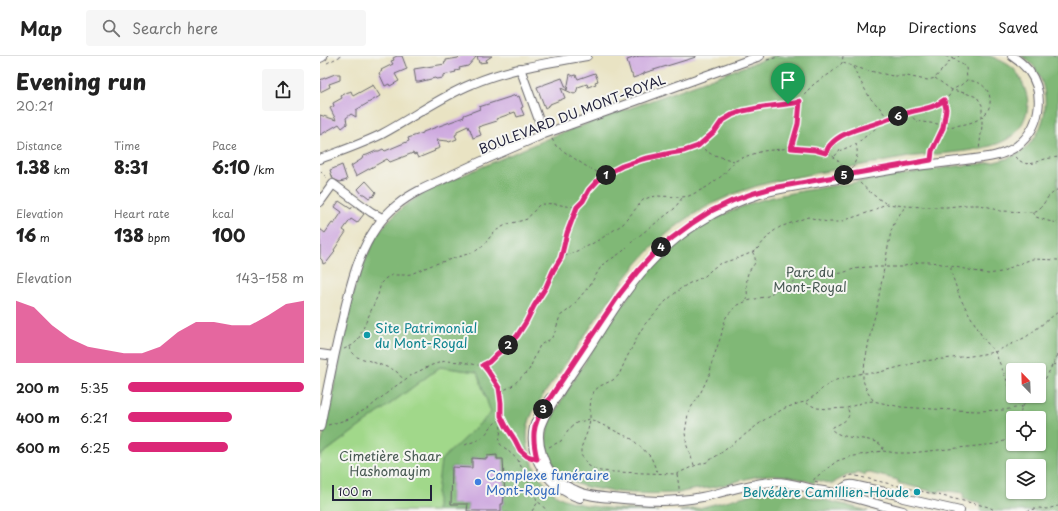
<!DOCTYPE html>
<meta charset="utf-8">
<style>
body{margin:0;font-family:"Playpen Sans",sans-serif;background:#f6f6f6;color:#222;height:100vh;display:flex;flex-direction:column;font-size:15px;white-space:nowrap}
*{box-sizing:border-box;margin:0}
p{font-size:13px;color:#767676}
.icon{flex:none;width:22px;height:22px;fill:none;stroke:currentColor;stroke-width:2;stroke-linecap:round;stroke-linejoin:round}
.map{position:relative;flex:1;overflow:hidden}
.side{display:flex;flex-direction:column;background:#fff;width:320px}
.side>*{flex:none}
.needle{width:26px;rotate:337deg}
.tools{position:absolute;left:686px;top:307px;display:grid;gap:8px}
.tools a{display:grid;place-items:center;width:40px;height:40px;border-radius:4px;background:#fff;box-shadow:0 1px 3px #0004;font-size:20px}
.scale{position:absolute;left:12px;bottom:10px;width:100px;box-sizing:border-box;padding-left:4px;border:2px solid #22223b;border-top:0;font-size:11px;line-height:14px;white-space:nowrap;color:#22223b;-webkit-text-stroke:3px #f6f6f2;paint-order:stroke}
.pin{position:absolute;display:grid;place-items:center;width:34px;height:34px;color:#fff;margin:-41px -17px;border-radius:50% 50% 50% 0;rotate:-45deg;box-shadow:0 0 4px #0007}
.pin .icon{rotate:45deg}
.km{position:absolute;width:20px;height:20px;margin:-10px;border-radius:50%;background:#222;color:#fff;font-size:11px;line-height:20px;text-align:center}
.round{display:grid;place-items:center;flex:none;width:42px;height:42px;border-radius:4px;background:#f6f6f6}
.headline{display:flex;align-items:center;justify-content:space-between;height:68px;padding:0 16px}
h1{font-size:22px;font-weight:800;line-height:30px}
.metrics{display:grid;grid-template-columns:repeat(3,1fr);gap:6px;height:68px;padding:4px 16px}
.metrics div{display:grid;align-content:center}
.metrics b{font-size:17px;font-weight:800}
.metrics small{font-size:11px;font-weight:400}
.metrics p{font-size:11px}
.chart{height:112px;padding:8px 16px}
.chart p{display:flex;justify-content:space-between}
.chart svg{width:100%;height:72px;margin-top:4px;fill:#db2777;opacity:.7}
ul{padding:0 16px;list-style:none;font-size:13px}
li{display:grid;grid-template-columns:64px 48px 1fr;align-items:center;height:30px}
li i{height:10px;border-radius:5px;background:#db2777}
header{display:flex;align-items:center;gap:24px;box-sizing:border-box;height:56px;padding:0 20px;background:#fff;border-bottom:1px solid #e0e0e0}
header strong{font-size:19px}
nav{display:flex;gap:22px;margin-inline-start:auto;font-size:14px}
.search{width:280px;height:36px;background:#f6f6f6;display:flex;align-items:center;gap:10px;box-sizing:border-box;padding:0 14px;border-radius:4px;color:#767676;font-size:15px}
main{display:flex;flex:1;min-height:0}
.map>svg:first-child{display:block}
</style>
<header>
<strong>Map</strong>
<div class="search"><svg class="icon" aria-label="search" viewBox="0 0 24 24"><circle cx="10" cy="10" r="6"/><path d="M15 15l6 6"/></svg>Search here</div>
<nav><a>Map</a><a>Directions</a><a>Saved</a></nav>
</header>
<main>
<section class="side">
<div class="headline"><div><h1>Evening run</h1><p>20:21</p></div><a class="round"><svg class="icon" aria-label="share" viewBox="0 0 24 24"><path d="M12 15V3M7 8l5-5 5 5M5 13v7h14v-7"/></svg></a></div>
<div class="metrics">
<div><p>Distance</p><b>1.38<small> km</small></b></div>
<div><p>Time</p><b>8:31</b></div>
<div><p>Pace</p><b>6:10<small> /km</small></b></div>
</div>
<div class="metrics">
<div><p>Elevation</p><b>16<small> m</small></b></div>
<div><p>Heart rate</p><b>138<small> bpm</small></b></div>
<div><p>kcal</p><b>100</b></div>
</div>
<div class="chart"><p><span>Elevation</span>143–158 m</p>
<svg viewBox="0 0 160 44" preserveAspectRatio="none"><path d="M0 44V6L10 10L20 21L30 29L40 34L50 36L60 38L70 38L80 34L90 25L100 19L110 19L120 21L130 21L140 15L150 8L160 6V44z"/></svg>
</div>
<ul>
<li><b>200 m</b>5:35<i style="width:100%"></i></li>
<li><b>400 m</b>6:21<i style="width:59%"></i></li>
<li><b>600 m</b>6:25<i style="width:57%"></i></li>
</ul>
</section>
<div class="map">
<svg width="738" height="455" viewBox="0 0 738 455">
<rect width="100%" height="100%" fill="#f6f6f2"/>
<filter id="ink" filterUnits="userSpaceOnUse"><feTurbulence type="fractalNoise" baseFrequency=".025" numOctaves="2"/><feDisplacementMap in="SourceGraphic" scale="8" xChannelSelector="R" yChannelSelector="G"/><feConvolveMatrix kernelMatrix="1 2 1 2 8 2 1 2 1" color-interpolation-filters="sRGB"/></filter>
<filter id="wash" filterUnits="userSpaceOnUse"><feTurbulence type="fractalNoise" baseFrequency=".012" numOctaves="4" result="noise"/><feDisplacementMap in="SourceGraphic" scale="16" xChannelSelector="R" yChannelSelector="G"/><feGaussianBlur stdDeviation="0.9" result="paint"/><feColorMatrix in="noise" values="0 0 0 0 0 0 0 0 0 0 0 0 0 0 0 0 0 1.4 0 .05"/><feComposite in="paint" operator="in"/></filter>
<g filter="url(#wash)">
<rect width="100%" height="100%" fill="#e9e3c3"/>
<path fill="#a1d88a" stroke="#627d62" d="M120 311 157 316 205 449 259 455H0V400Z"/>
<path fill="#80b876" stroke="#516d58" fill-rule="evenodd" d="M453 0H670C678 3 687 7 694 13 698 17 701 23 703 28 709 43 710 52 703 66 700 72 697 76 692 80 671 97 616 97 589 101 564 105 539 110 514 114 492 118 470 122 448 127 415 135 379 152 353 173 325 195 305 222 285 250 270 272 255 294 240 316 229 332 212 351 208 370 205 386 210 407 220 421 224 427 231 436 238 440 260 453 312 454 339 455H181V448H183L184 444 180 440H185L183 403H177V399L168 400 167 403 152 402V412L132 411 131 448H148L147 455H117V437L121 404 171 357 157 316 120 311 0 400V394L22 294 31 244 36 228 50 193 59 176 68 165 83 151 102 138 118 130 231 81Z
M701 0H738V455H660L661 447 643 443 644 437 620 434 619 437 578 427V424L546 416 545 419 536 417 535 419H528L511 428 496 424 494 427C480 423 464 418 449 419 431 420 413 427 395 431 383 433 371 433 359 437 333 438 308 438 283 434 273 432 262 431 253 426 244 421 237 413 232 405 224 389 225 377 232 361 244 339 258 318 271 296 295 258 320 220 354 191 375 172 412 153 438 145 461 138 483 135 506 131 531 127 556 123 581 119 597 117 613 114 629 111 651 108 680 109 699 97 726 79 733 41 716 14 713 8 707 4 701 0ZM693 314H719V340H693ZM693 362H719V388H693ZM693 410H719V436H693Z
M450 436C484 437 516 447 548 455H360L379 452 433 438Z"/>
<g id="blocks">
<path fill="#cea9df" d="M77 0H82L87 13 75 18 79 25 70 30 69 28 65 30 59 17 62 15 61 14 73 8 71 5 74 4 73 2Z
M140 0H157L148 10 139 12 140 14 135 15 136 16 123 19V22L116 23 115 22 99 26H96L94 13 125 8 124 7 126 6V4L138 2Z
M157 0H172L166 4 167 6 159 7Z
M319 0H376V1L324 17V18L313 22 312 18H311L307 4Z
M275 17 278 25 275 26 276 28 268 31 267 28 258 31 256 37 254 38 241 32 245 42 230 48V49L225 52 217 31 242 22 247 34 250 18 253 20 256 19 258 23Z
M15 18H20V24L9 28 10 31 0 36V24Z
M53 29 60 40 36 54V61L31 58 26 62 27 67V68L22 72 19 68 0 79V59L16 64 10 52 14 50 13 47 22 42 21 40 28 36H29L31 35 33 40Z
M196 39 197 41 199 40 203 51 201 52 204 59 197 61 195 56 176 63 177 65 158 71 161 79 153 82 150 73H149L148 70 137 75V78L135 79 137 83 129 86 128 85 117 84 120 92 114 94 115 95 98 102 96 98 94 99 93 97 70 106 67 103 36 120 31 110 42 103 43 100 47 99 56 95H59L63 93 65 95 89 85 88 82 103 77V76L144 61V59L160 53 159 51Z
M22 109 27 124 20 126 13 123 10 114Z
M46 125 56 136 53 141 52 140 49 142 44 138H42L38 133Z
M19 145 31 153 33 150 44 158 37 167 31 163 23 174 26 176 14 194 15 195 13 197H14L7 206 3 208 2 204 0 202V173L5 177 12 167 14 168 22 156 15 151Z
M177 399V403H183L185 440H184L183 448H181V455H147L148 448H131L132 411 152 412V402L167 403V400Z"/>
</g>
</g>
<g filter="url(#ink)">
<use href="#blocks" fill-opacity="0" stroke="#68666b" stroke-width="1"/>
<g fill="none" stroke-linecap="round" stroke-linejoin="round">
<defs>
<path id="minor" d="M200 12 224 78
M0 103C21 95 42 88 62 78 92 62 120 41 152 28 189 12 228 7 267 0
M0 146 13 128 51 156 62 162
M0 298 14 300
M230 342C224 351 217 360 214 371 207 403 231 433 260 442
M0 371C6 340 12 309 19 279 29 234 39 179 77 149 90 138 106 131 122 124 155 107 190 93 224 78L440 0
M518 438C522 433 526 428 533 429L578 439 583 442 640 455
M583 455C562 450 541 443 519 438 511 436 504 435 497 434 482 431 468 425 453 426 429 427 406 436 382 441 353 447 323 445 293 442 281 441 266 440 255 434 248 431 241 427 236 423 224 410 216 388 220 371 222 366 224 361 227 356 241 332 258 309 273 286 290 259 307 232 328 209 358 176 398 151 440 138 460 132 480 130 500 126 530 121 559 116 588 111 605 109 622 107 638 105 658 102 681 102 697 90 720 72 726 39 709 15 704 9 698 4 692 0"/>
<path id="major" d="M0 1 2 0"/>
</defs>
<use href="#minor" stroke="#68666b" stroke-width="10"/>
<use href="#major" stroke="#68666b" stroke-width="12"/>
<path stroke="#68666b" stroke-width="1" stroke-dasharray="3 3" stroke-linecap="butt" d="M732 0 738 3
M447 4 462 0
M7 7 21 0
M523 7 545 14 573 20H587L601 23 608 24 615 22 630 5 639 0
M533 11 543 30 550 42 560 52 568 63
M615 22 632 34 645 37 657 41 662 49V70L659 94
M589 57 596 65 602 66 618 68 623 72C637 69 651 69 662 61 675 51 672 32 657 26 654 25 651 25 648 24
M232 83 236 90 264 109 277 116 281 120
M379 90 391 98 414 105
M472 92C485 93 504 92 515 102 519 105 522 110 526 114
M506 97 510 89 518 81 546 70 557 67 585 57 618 49 629 40 632 34 641 29 647 24 646 11 634 3 625 0
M515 100 519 95 536 88
M612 100C613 90 619 82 623 73 626 64 626 54 624 44
M695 101C705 110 710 109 722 104 727 102 733 102 738 101
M532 113C536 103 539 100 536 88L556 72 557 68
M0 115 8 123
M540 127 552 138 565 147
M738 133 728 141 722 150 718 154 713 156 680 155 669 151 660 149H646L627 151H604L586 150 566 148 559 151 553 155 519 166H507L488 161 460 171 451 177 438 192 433 196 421 201 399 208 392 213 385 220 368 228 360 233 346 245 325 268 320 276 306 303 299 319 293 324 280 330 274 335 271 343 270 352V363L268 374 261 392V399L269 410 280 415 294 416 356 418 374 410 387 406 401 397 444 364 465 352 480 347 485 346 497 338 503 332 516 324 543 317H556L603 305 651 300 675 296 706 281 738 256
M713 156 716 161 728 165 738 167
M242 201 247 177 257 151
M631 211V216L640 242 663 282 675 296 693 339
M427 244C428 237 426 228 427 221 429 209 440 210 433 197
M30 291 31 295 37 301 50 305 72 313 77 316 83 323
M24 293 33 289 38 284 58 239 61 227 66 222 72 219H84L91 218 112 209 154 196 163 190 174 176 180 172 188 168 204 164 207 163 219 149C233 145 243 151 257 151L263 145 269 134 281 121 302 110 323 103 351 97 364 95 378 90 395 75 402 65 412 59 423 55 443 51 475 47 480 45 488 34 495 27 511 17 522 7 523 0
M733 308 738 310
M163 309 176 326 180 336 181 360 180 364 181 373 179 386 181 389 186 393 198 404 218 446 221 448 227 455
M719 333C727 322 731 310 738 299
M180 336 192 330 209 314 220 289 231 283 235 276 240 260 250 253 270 229 282 209 302 196 315 183 354 153 362 142
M694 340 696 345 701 351
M553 344 548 337 545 330 543 324V317L551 274 556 256 571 175 576 163 585 151
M486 347 497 352 510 353 527 352 544 346 553 345 581 351 612 353 657 355 683 354 702 351
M182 360 186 370 195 384 199 394 207 401H209
M699 362 702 351 712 340
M8 369 29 363 39 357 50 351 73 332 93 318 112 309 125 305 143 306 157 309H163L169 306 177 298 187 290 197 280 206 266 214 250 226 231 233 215 241 202 268 190 282 182 303 168 323 144 330 141 337 140 362 141 369 140 387 131 403 119 415 105 427 100 443 95 471 92 478 68 480 45
M145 389C151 386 158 385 163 381 169 375 171 368 180 364
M229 391 241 385 248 374 256 367 270 363 312 383 331 401 337 416
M563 395 577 397H590L676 388 684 385 693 376
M374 409 367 390 365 377 368 358 372 350 380 338 390 317 392 306 401 280 403 271 406 261 416 250 427 245 448 240 457 233 477 224 492 223 507 219 522 217 534 213 546 211H581L599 206H612L668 218 681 216 696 209 712 203 738 204
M357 418 359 431V437
M525 422 532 419 669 451 676 455
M498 426 493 425 495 422 517 405 529 401 562 395 563 391C553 379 526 386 512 374L513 371C521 367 534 363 527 352
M212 455 218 446
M707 455 719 452 727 453 738 450"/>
<use href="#minor" stroke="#fff" stroke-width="8"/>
<use href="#major" stroke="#fff" stroke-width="10"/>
</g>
</g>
<g fill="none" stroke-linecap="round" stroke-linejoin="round" filter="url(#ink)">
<defs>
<path id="route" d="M624 44 626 53 623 72 612 95 611 104 452 132 431 138 412 145 391 155 371 168 352 182 337 194 318 215 299 239 224 351C212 370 212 382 217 403L207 400 200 394 195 384 186 370 181 360V347L179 332 168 315 163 309 169 306 177 298 187 290 197 280 206 266 214 250 226 231 233 215 241 202 247 177 257 151 263 145 269 134 281 121 302 110 323 103 351 97 364 95 378 90 395 75 402 65 412 59 423 55 443 51 475 47 480 45 478 68 471 92 495 94 506 97C507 94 508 91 510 89 521 76 542 72 557 67 567 64 577 59 587 57 600 53 613 53 624 44Z"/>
</defs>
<use href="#route" stroke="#fff" stroke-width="8"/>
<use href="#route" stroke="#db2777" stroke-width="5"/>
</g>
<g fill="#0f9aa8" stroke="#f6f6f2" stroke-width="1.5">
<circle cx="47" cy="279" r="4"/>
<circle cx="597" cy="436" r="4"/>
</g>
<circle fill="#3f7fe0" stroke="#f6f6f2" stroke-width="1.5" cx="158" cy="426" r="4"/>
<g text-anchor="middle" stroke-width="4" stroke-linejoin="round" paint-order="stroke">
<g font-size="13" fill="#22223b" stroke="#f6f6f2">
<text transform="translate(252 58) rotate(-21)" y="5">BOULEVARD DU MONT-ROYAL</text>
</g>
<g font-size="13" fill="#485953" stroke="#f6f6f2">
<text x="490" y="221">Parc du<tspan x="490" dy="15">Mont-Royal</tspan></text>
<text x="70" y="405">Cimetière Shaar<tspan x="70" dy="15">Hashomayim</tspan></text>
</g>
<g font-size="13" fill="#0d838f" stroke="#f6f6f2" text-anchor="start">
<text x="55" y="277">Site Patrimonial<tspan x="55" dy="15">du Mont-Royal</tspan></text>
<text x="589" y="441" text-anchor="end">Belvédère Camillien-Houde</text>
</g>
<g font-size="13" fill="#366cbe" stroke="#f6f6f2" text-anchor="start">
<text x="166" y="424">Complexe funéraire<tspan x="166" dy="15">Mont-Royal</tspan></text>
</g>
</g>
</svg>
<div class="tools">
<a><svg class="needle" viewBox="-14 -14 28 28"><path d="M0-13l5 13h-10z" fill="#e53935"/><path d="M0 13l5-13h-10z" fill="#767676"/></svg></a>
<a><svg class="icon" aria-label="locate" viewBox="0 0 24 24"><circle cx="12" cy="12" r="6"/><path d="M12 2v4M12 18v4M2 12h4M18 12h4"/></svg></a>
<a><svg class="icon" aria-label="layers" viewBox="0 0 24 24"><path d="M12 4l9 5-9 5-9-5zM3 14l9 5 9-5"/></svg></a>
</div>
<div class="scale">100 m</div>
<div class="pin" style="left:468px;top:48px;background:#1e9e55"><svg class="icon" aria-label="arrive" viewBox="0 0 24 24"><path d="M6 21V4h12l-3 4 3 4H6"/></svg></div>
<b class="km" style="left:286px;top:119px">1</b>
<b class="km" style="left:188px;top:289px">2</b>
<b class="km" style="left:223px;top:353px">3</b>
<b class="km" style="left:341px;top:191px">4</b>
<b class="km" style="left:524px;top:119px">5</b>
<b class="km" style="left:578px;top:60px">6</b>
</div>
</main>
